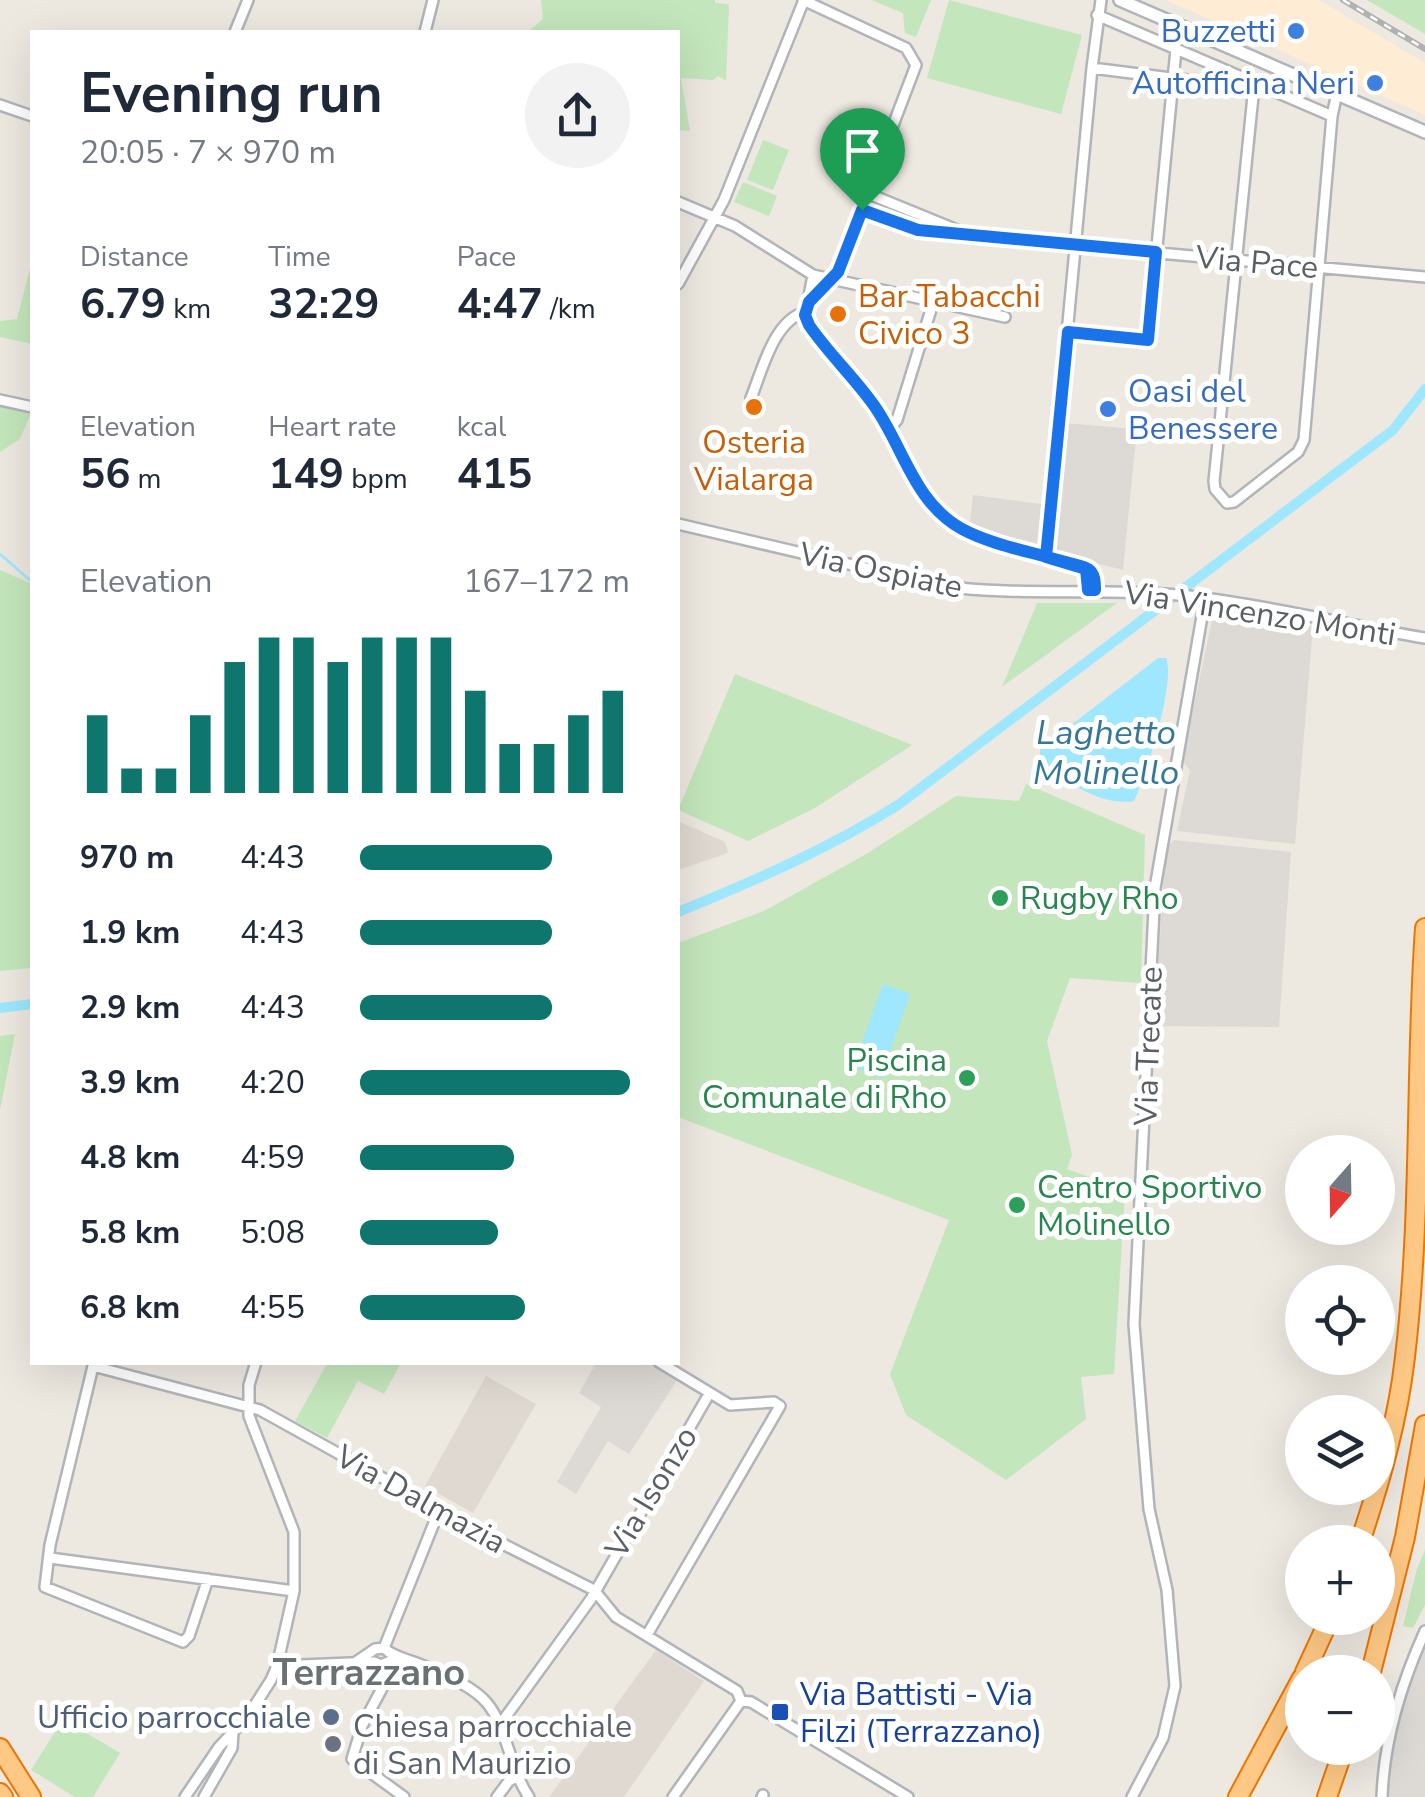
<!DOCTYPE html>
<meta charset="utf-8">
<style>
body{margin:0;font-family:"Nunito Sans",sans-serif;background:#f2f2f3;color:#1f2937;height:100vh;display:flex;flex-direction:column;font-size:38px;white-space:nowrap}
*{box-sizing:border-box;margin:0}
p{font-size:32px;color:#747a83}
.icon{flex:none;width:55px;height:55px;fill:none;stroke:currentColor;stroke-width:2;stroke-linecap:round;stroke-linejoin:round}
.map{position:relative;flex:1;overflow:hidden}
.drawer{position:absolute;left:30px;top:30px;width:650px;height:1335px;display:flex;flex-direction:column;background:#fff;border-radius:0px;box-shadow:0 10px 40px #0002}
.drawer>*{flex:none}
.needle{width:65px;rotate:200deg}
.tools{position:absolute;left:1285px;top:1135px;display:grid;gap:20px}
.tools a{display:grid;place-items:center;width:110px;height:110px;border-radius:50%;background:#fff;box-shadow:0 10px 40px #0002;font-size:50px}
.pin{position:absolute;display:grid;place-items:center;width:85px;height:85px;color:#fff;margin:-102px -42px;border-radius:50% 50% 50% 0;rotate:-45deg;box-shadow:0 0 10px #0007}
.pin .icon{rotate:45deg}
.round{display:grid;place-items:center;flex:none;width:105px;height:105px;border-radius:52px;background:#f2f2f3}
.headline{display:flex;align-items:center;justify-content:space-between;height:170px;padding:0 50px}
h1{font-size:55px;font-weight:700;line-height:75px}
.metrics{display:grid;grid-template-columns:repeat(3,1fr);gap:15px;height:170px;padding:10px 50px}
.metrics div{display:grid;align-content:center}
.metrics b{font-size:42px;font-weight:700}
.metrics small{font-size:28px;font-weight:400}
.metrics p{font-size:28px}
.chart{height:280px;padding:20px 50px}
.chart p{display:flex;justify-content:space-between}
.chart svg{width:100%;height:180px;margin-top:10px;stroke:#0f766e;stroke-width:6}
ul{padding:0 50px;list-style:none;font-size:32px}
li{display:grid;grid-template-columns:160px 120px 1fr;align-items:center;height:75px}
li i{height:25px;border-radius:12px;background:#0f766e}
.map>svg:first-child{display:block}
</style>
<div class="map">
<svg width="1425" height="1797" viewBox="0 0 1425 1797">
<rect width="100%" height="100%" fill="#ede8e0"/>
<path fill="#ffecd4" d="M1166 0H1319L1425 63V115Z"/>
<path fill="#dddad5" d="M1064 423 1137 429 1123 570 1042 550 970 523 973 495 1056 506Z
M1221 612 1313 627 1295 844 1177 831 1190 770 1182 761 1213 616Z
M1174 840 1291 852 1279 1027 1155 1026 1165 849Z
M596 1363H668L683 1371 629 1454 608 1441 576 1494 557 1482 601 1407 579 1393Z
M1425 1644V1797H1388L1392 1741 1407 1687Z"/>
<path fill="#dfd9d1" d="M678 821 725 842 728 853 678 870Z
M486 1376 536 1404 473 1513 425 1486Z
M656 1650 704 1681 624 1797H549Z"/>
<path fill="#c4e6bc" d="M541 0H715V3L729 4 726 81 718 76 713 80 681 78 690 131 678 130V32H528L543 19Z
M871 0H931L916 37 905 33 903 13Z
M949 0 1082 35 1061 114 927 78Z
M1367 0H1425V34Z
M763 140 789 150 773 190 747 180Z
M743 182 777 196 769 216 734 202Z
M32 261V344L0 337V321L17 319Z
M0 404 32 411 20 439 0 452Z
M0 570 32 584V968L0 971Z
M1037 603H1117L1002 687Z
M735 674 902 741 912 745 815 808 748 841 678 810Z
M1026 784 1145 835 1141 983 1070 978 1047 1041 1072 1155 1067 1169 1125 1190 1114 1374 1081 1377 1086 1419 1006 1480 906 1415 890 1374 949 1220 678 1117V943L764 911 868 853 956 796 1019 801Z
M15 1034 0 1110V1036Z
M328 1362 401 1363 384 1394 358 1381 327 1438 295 1421Z
M1425 1550V1605L1413 1628 1403 1626 1417 1569Z
M63 1719 120 1753 93 1797H75L31 1770Z"/>
<path fill="#9ee7ff" d="M1158 658H1166C1176 682 1146 776 1134 801 1101 807 1065 780 1040 762V749Z
M883 984 910 994 888 1057 860 1048Z
M856 1056 887 1067 883 1078 852 1066Z"/>
<g fill="none" stroke-linecap="round" stroke-linejoin="round">
<path stroke="#9ee7ff" stroke-width="2.5" d="M0 554 32 582"/>
<path stroke="#9ee7ff" stroke-width="10" d="M678 912C754 881 828 849 898 805L1393 430 1425 389
M0 1008 32 1004"/>
<defs>
<path id="minor" d="M803 0 906 48 916 65 837 272 811 300
M1097 15 1332 116
M235 32 248 0
M425 32 433 0
M1092 68 1258 89
M1258 85 1253 96 1214 481 1215 489 1227 503 1234 502 1298 452 1304 440 1332 116 1337 93
M0 105 32 116
M869 194 957 230
M678 202 735 226 813 275 1005 317
M863 210 905 227 926 232 1425 277
M813 275 806 312 809 325C829 354 857 379 876 408 893 434 903 463 921 488 958 542 1029 553 1088 569L1094 577 1095 590
M678 284 724 200 804 0
M1068 332 1148 340 1176 49
M751 398C762 371 774 319 806 312
M0 400 32 407
M889 430 897 420 933 303
M678 524 942 586C1023 597 1107 587 1189 596 1268 605 1347 625 1425 638
M1046 557 1092 68 1101 0
M94 1362 50 1545 45 1587 183 1642 189 1636 208 1579
M93 1366 260 1410 491 1538 594 1590
M50 1558 294 1591
M594 1590 616 1617 737 1691 741 1701
M647 1635 780 1406 774 1402 730 1405 659 1362
M384 1648 440 1508
M353 1664 375 1649 384 1648C393 1657 407 1659 419 1664 440 1672 473 1686 487 1703 507 1727 510 1770 529 1797
M384 1665 388 1677 362 1726 352 1759 404 1797
M277 1666 374 1662 381 1665 399 1657
M741 1701 751 1702 908 1797
M499 1726 591 1599 709 1394
M185 1797 219 1747 248 1716 271 1680 277 1666 294 1591V1532L249 1416V1385L256 1362
M204 1797 232 1748 233 1732
M497 1797 509 1781 517 1777
M673 1797 741 1701
M762 1797 763 1795
M1132 1797 1163 1738 1175 1686 1167 1590 1149 1509 1134 1324 1155 888 1205 599
M1382 1797C1384 1739 1401 1684 1425 1631"/>
<path id="tertiary" d="M1120 0 1425 132"/>
<path id="motorway" d="M1360 1542C1380 1482 1398 1420 1405 1357 1422 1214 1415 1070 1425 928
M1305 1672 1330 1618
M1371 1672 1405 1537 1425 1425
M0 1748 31 1797
M0 1793 3 1797
M1238 1797 1302 1678
M1327 1797 1344 1748"/>
</defs>
<use href="#minor" stroke="#b1b5b9" stroke-width="14"/>
<use href="#tertiary" stroke="#b1b5b9" stroke-width="16"/>
<use href="#motorway" stroke="#ed7600" stroke-width="22"/>
<use href="#minor" stroke="#fff" stroke-width="9"/>
<use href="#tertiary" stroke="#fff" stroke-width="11"/>
<use href="#motorway" stroke="#ffc985" stroke-width="18"/>
<defs>
<path id="rail" d="M1343 0 1425 49"/>
</defs>
<use href="#rail" stroke="#b0b1b2" stroke-width="6"/>
<use href="#rail" stroke="#fff" stroke-width="2.5" stroke-dasharray="8" stroke-linecap="butt"/>
</g>
<g fill="none" stroke-linecap="round" stroke-linejoin="round">
<defs>
<path id="route" d="M862 210 838 272 809 302 805 315 809 325C828 353 853 376 873 404 903 445 913 502 962 529 990 544 1027 551 1058 560 1067 563 1080 565 1088 569 1095 574 1095 582 1095 590H1088L1086 569 1046 557 1068 332 1148 340 1156 252 918 230 862 210"/>
</defs>
<use href="#route" stroke="#fff" stroke-width="20"/>
<use href="#route" stroke="#1a73e8" stroke-width="12"/>
</g>
<g fill="#3f7fe0" stroke="#fff" stroke-width="4">
<circle cx="1296" cy="31" r="10"/>
<circle cx="1375" cy="83" r="10"/>
<circle cx="1108" cy="409" r="10"/>
</g>
<g fill="#e8710a" stroke="#fff" stroke-width="4">
<circle cx="838" cy="314" r="10"/>
<circle cx="754" cy="407" r="10"/>
</g>
<g fill="#2e9e5b" stroke="#fff" stroke-width="4">
<circle cx="1000" cy="898" r="10"/>
<circle cx="967" cy="1078" r="10"/>
<circle cx="1017" cy="1205" r="10"/>
</g>
<rect fill="#1a4fb4" stroke="#fff" stroke-width="4" x="770" y="1702" width="20" height="20" rx="5"/>
<circle fill="#5c6f8a" stroke="#fff" stroke-width="4" cx="331" cy="1717" r="10"/>
<circle fill="#6b7280" stroke="#fff" stroke-width="4" cx="333" cy="1744" r="10"/>
<g text-anchor="middle" stroke-width="10" stroke-linejoin="round" paint-order="stroke">
<g font-size="32" fill="#366cbe" stroke="#fff" text-anchor="end">
<text x="1276" y="42">Buzzetti</text>
<text x="1355" y="94">Autofficina Neri</text>
<text x="1128" y="402" text-anchor="start">Oasi del<tspan x="1128" dy="37">Benessere</tspan></text>
</g>
<g font-size="32" fill="#595f62" stroke="#fff">
<text transform="translate(1257 262) rotate(5)" y="11">Via Pace</text>
<text transform="translate(881 570) rotate(12)" y="11">Via Ospiate</text>
<text transform="translate(1260 613) rotate(9)" y="11">Via Vincenzo Monti</text>
<text transform="translate(1148 1046) rotate(-88)" y="11">Via Trecate</text>
<text transform="translate(651 1492) rotate(-59)" y="11">Via Isonzo</text>
<text transform="translate(421 1499) rotate(29)" y="11">Via Dalmazia</text>
</g>
<g font-size="32" fill="#c56008" stroke="#fff" text-anchor="start">
<text x="858" y="307">Bar Tabacchi<tspan x="858" dy="37">Civico 3</tspan></text>
<text x="754" y="453" text-anchor="middle">Osteria<tspan x="754" dy="37">Vialarga</tspan></text>
</g>
<g font-size="32" fill="#27864d" stroke="#fff" text-anchor="start">
<text x="1020" y="909">Rugby Rho</text>
<text x="947" y="1071" text-anchor="end">Piscina<tspan x="947" dy="37">Comunale di Rho</tspan></text>
<text x="1037" y="1198">Centro Sportivo<tspan x="1037" dy="37">Molinello</tspan></text>
</g>
<g font-size="32" fill="#164399" stroke="#fff" text-anchor="start">
<text x="800" y="1705">Via Battisti - Via<tspan x="800" dy="37">Filzi (Terrazzano)</tspan></text>
</g>
<g font-size="32" fill="#4e5e75" stroke="#fff" text-anchor="end">
<text x="311" y="1728">Ufficio parrocchiale</text>
</g>
<g font-size="32" fill="#5b616d" stroke="#fff" text-anchor="start">
<text x="353" y="1737">Chiesa parrocchiale<tspan x="353" dy="37">di San Maurizio</tspan></text>
</g>
<g font-size="35" font-style="italic" fill="#337899" stroke="#fff">
<text x="1106" y="744">Laghetto<tspan x="1106" dy="40">Molinello</tspan></text>
</g>
<g font-size="38" font-weight="bold" fill="#6a7174" stroke="#fff">
<text x="369" y="1685">Terrazzano</text>
</g>
</g>
</svg>
<div class="tools">
<a><svg class="needle" viewBox="-14 -14 28 28"><path d="M0-13l5 13h-10z" fill="#e53935"/><path d="M0 13l5-13h-10z" fill="#747a83"/></svg></a>
<a><svg class="icon" aria-label="locate" viewBox="0 0 24 24"><circle cx="12" cy="12" r="6"/><path d="M12 2v4M12 18v4M2 12h4M18 12h4"/></svg></a>
<a><svg class="icon" aria-label="layers" viewBox="0 0 24 24"><path d="M12 4l9 5-9 5-9-5zM3 14l9 5 9-5"/></svg></a>
<a>+</a>
<a>−</a>
</div>
<div class="pin" style="left:862px;top:210px;background:#1e9e55"><svg class="icon" aria-label="arrive" viewBox="0 0 24 24"><path d="M6 21V4h12l-3 4 3 4H6"/></svg></div>
<section class="drawer">
<div class="headline"><div><h1>Evening run</h1><p>20:05 · 7 × 970 m</p></div><a class="round"><svg class="icon" aria-label="share" viewBox="0 0 24 24"><path d="M12 15V3M7 8l5-5 5 5M5 13v7h14v-7"/></svg></a></div>
<div class="metrics">
<div><p>Distance</p><b>6.79<small> km</small></b></div>
<div><p>Time</p><b>32:29</b></div>
<div><p>Pace</p><b>4:47<small> /km</small></b></div>
</div>
<div class="metrics">
<div><p>Elevation</p><b>56<small> m</small></b></div>
<div><p>Heart rate</p><b>149<small> bpm</small></b></div>
<div><p>kcal</p><b>415</b></div>
</div>
<div class="chart"><p><span>Elevation</span>167–172 m</p>
<svg viewBox="0 0 160 44" preserveAspectRatio="none"><path d="M5 44V25M15 44V38M25 44V38M35 44V25M45 44V12M55 44V6M65 44V6M75 44V12M85 44V6M95 44V6M105 44V6M115 44V19M125 44V32M135 44V32M145 44V25M155 44V19"/></svg>
</div>
<ul>
<li><b>970 m</b>4:43<i style="width:71%"></i></li>
<li><b>1.9 km</b>4:43<i style="width:71%"></i></li>
<li><b>2.9 km</b>4:43<i style="width:71%"></i></li>
<li><b>3.9 km</b>4:20<i style="width:100%"></i></li>
<li><b>4.8 km</b>4:59<i style="width:57%"></i></li>
<li><b>5.8 km</b>5:08<i style="width:51%"></i></li>
<li><b>6.8 km</b>4:55<i style="width:61%"></i></li>
</ul>
</section>
</div>
